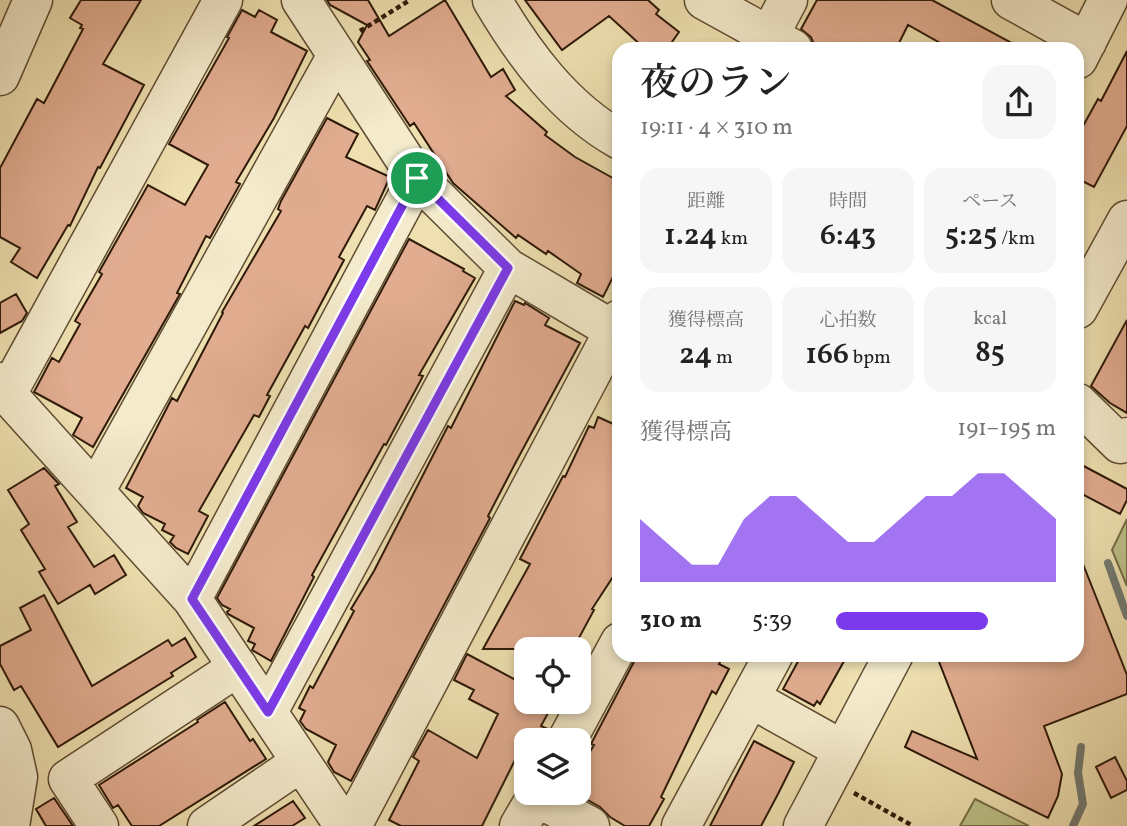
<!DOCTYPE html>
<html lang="ja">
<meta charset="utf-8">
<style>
body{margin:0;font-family:Vollkorn,"Noto Serif JP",serif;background:#f6f6f6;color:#222;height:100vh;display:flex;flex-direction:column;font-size:26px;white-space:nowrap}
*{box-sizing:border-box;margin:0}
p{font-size:23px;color:#767676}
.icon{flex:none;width:38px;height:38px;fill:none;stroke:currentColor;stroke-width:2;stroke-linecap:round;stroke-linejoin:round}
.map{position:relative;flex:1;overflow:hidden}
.details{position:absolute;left:612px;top:42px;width:472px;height:620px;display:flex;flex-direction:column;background:#fff;border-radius:21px;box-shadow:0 4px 10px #0003}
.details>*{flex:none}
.fabs{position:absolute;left:514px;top:637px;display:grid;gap:14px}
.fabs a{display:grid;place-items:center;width:77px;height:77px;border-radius:14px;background:#fff;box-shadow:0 4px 10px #0003;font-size:35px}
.pin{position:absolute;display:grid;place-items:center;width:60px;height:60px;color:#fff;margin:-30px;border:4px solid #fff;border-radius:50%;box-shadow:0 2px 7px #0007}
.round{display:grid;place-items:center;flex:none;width:74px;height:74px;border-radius:21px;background:#f6f6f6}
.overview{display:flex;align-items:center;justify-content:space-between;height:119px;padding:0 28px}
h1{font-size:38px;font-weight:600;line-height:52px}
.metrics{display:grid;grid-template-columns:repeat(3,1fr);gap:10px;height:119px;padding:7px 28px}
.metrics div{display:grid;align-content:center;border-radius:18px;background:#f6f6f6;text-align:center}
.metrics b{font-size:30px;font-weight:600}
.metrics small{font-size:19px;font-weight:400}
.metrics p{font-size:19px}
.chart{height:196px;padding:14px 28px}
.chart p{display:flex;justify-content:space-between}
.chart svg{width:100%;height:126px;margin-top:7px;fill:#7c3aed;opacity:.7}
ul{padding:0 28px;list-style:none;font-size:23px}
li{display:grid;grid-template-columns:112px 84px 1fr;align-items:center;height:52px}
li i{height:18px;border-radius:9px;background:#7c3aed}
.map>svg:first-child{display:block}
</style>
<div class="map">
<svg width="1127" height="826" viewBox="0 0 1127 826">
<rect width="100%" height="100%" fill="#eee0b0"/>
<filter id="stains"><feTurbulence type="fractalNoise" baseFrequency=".00286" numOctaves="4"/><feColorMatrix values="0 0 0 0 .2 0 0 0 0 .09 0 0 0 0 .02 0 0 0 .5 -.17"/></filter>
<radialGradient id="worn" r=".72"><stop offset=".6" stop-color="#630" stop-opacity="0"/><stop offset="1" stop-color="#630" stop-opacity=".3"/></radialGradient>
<path fill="#bcc188" stroke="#766e48" stroke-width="2" d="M1127 519V586L1112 550Z
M975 799 1029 826H960Z"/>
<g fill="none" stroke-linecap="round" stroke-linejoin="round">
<path stroke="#727a72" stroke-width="8" d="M1108 563 1127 616
M1073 826 1083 804 1078 773 1081 747"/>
</g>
<path fill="#e1ac90" stroke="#2f1a08" stroke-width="2" d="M81 0H141L103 64 144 85 100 168 98 167 70 226 68 225 37 278 11 262 20 248 0 237V168L37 99 44 103 83 29 80 28 82 25 70 18Z
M327 0H368L389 36 445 0 491 77 503 69 515 90 506 96 547 132 545 135 575 157 620 182V263L603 297 577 283 581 274 548 251 546 254 518 235 516 238 453 183 414 123 410 126 367 61 370 60 358 42 367 25 330 5Z
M525 0H648L659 10 656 14 679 32 667 49H645L609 16 562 50Z
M817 0H932L1023 49H951L908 25 896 49H825L813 42 811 37 801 29Z
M242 10 255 17 259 10 277 20 271 32 307 51 274 118 236 182 240 184 210 238 206 236 177 293 180 294 93 447 73 435 82 418 34 392 52 358 59 362 80 324 75 321 102 274 99 272 148 185 185 205 208 165 169 144 229 38 227 37Z
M1127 51V126L1094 187 1078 179V135L1098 99 1101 101Z
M327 118 358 134 346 157 390 177 375 210 367 206 339 257 344 260 308 328 305 326 267 395 270 396 259 417 254 415 199 511 208 516 188 554 176 548 170 542 174 536 162 530 165 524 143 513 138 506 143 497 126 488 172 398 177 401 223 313 222 312 281 211 278 209 281 201Z
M409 239 464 269 463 271 475 278 419 375 423 376 386 445 384 444 312 575 314 577 271 661 252 650 255 644 248 641 254 628 228 614 227 612 230 609 222 605 217 598Z
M16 294 27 313 22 321 0 333V303Z
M515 301 524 305 525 303 549 318 545 325 580 343 517 460 488 516 490 518 351 781 334 772 328 762 336 745 306 729 300 721 305 711 299 708 310 686 313 688 354 611 351 609 374 571 448 426 451 428Z
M1127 320V413L1110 403 1091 386Z
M598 417 620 427V566L592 609 594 610 573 649H483L530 564 520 559 563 476 565 477 589 426 594 428Z
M1078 463 1127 489V500L1120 514 1078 492Z
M44 468 59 484 55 486 77 522 68 527 94 567 114 555 126 575 95 594 90 585 58 604 39 572 45 569 21 530 29 524 8 490Z
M1079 554 1127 675V694L1044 726 1062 774 1058 796 1048 818 905 747 912 731 977 759 936 654H1078Z
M44 595 92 686 168 640 172 646 185 638 196 657 171 673 173 676 58 747 21 686 14 690 0 664V646L31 630 20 608Z
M467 654 527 686V702H554L541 726 548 729 545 740H525L482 826H401L389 820 419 761 413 757 428 730 477 758 498 714 469 699 474 690 454 680Z
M638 654H724L719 664 729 669 716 694 712 691 661 797 664 799 649 826H625L610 817 600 807 579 795V770L594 745 591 744Z
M802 654H848L820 704 817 701 814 706 783 689Z
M225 702 250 741 253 739 266 759 159 826H132L118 805 113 808 99 785 198 722 197 720Z
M754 741 794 762 778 794 761 826H710Z
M1115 757 1127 781V790L1111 798 1096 767Z
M54 798 73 826H46L36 809Z
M293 801 305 818 292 826H254Z"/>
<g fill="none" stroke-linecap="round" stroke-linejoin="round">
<defs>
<path id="minor" d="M301 0 417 178 508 268 620 334
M492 0C524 54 563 108 620 140
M704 0 793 49
M1011 0 1087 42
M762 49 788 0
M1078 59 1108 0
M0 76 33 0
M1078 309 1127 220
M0 382 7 394 192 599 344 826
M7 394 223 0
M1078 403 1120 444 1127 437
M96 490 336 57
M192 599 417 178
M750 698 843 750
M268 712 508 268
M0 726 12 750 18 777 10 826
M567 740 620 642
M99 826 68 779 238 667
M207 826 301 762
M352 826 620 319
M519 826 536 797 590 826
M681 826 774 654
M803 826 894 654"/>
</defs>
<use href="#minor" stroke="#5f4c32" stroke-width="41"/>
<path stroke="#2f1a08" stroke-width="4.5" stroke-dasharray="5 3.5" stroke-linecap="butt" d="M360 31 410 0
M854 793 913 826"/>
<use href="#minor" stroke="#f4ebcc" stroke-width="38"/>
</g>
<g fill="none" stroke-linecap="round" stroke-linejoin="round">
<defs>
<path id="route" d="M417 178 508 268 268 712 192 599Z"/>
</defs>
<use href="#route" stroke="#fff" stroke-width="14"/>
<use href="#route" stroke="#7c3aed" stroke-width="9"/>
</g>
<rect width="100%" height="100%" filter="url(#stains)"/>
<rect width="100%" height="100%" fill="url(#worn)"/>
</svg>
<div class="fabs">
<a><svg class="icon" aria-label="locate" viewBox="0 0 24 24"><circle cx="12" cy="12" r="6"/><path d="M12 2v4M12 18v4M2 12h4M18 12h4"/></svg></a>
<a><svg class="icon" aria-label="layers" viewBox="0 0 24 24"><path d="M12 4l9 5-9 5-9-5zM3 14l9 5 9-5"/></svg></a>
</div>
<div class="pin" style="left:417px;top:178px;background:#1e9e55"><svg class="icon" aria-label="arrive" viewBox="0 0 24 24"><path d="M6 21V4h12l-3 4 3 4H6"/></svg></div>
<section class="details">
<div class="overview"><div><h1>夜のラン</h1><p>19:11 · 4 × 310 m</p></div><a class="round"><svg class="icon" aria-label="share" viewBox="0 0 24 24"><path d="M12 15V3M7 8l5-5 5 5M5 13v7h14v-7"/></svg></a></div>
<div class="metrics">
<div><p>距離</p><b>1.24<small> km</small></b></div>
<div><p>時間</p><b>6:43</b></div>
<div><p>ペース</p><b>5:25<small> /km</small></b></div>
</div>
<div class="metrics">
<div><p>獲得標高</p><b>24<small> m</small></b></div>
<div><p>心拍数</p><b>166<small> bpm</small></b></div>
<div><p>kcal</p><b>85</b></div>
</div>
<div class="chart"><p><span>獲得標高</span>191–195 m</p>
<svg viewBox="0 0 160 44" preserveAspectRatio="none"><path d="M0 44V22L10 30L20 38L30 38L40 22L50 14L60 14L70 22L80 30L90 30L100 22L110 14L120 14L130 6L140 6L150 14L160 22V44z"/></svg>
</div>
<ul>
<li><b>310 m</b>5:39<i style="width:69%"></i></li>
</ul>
</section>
</div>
